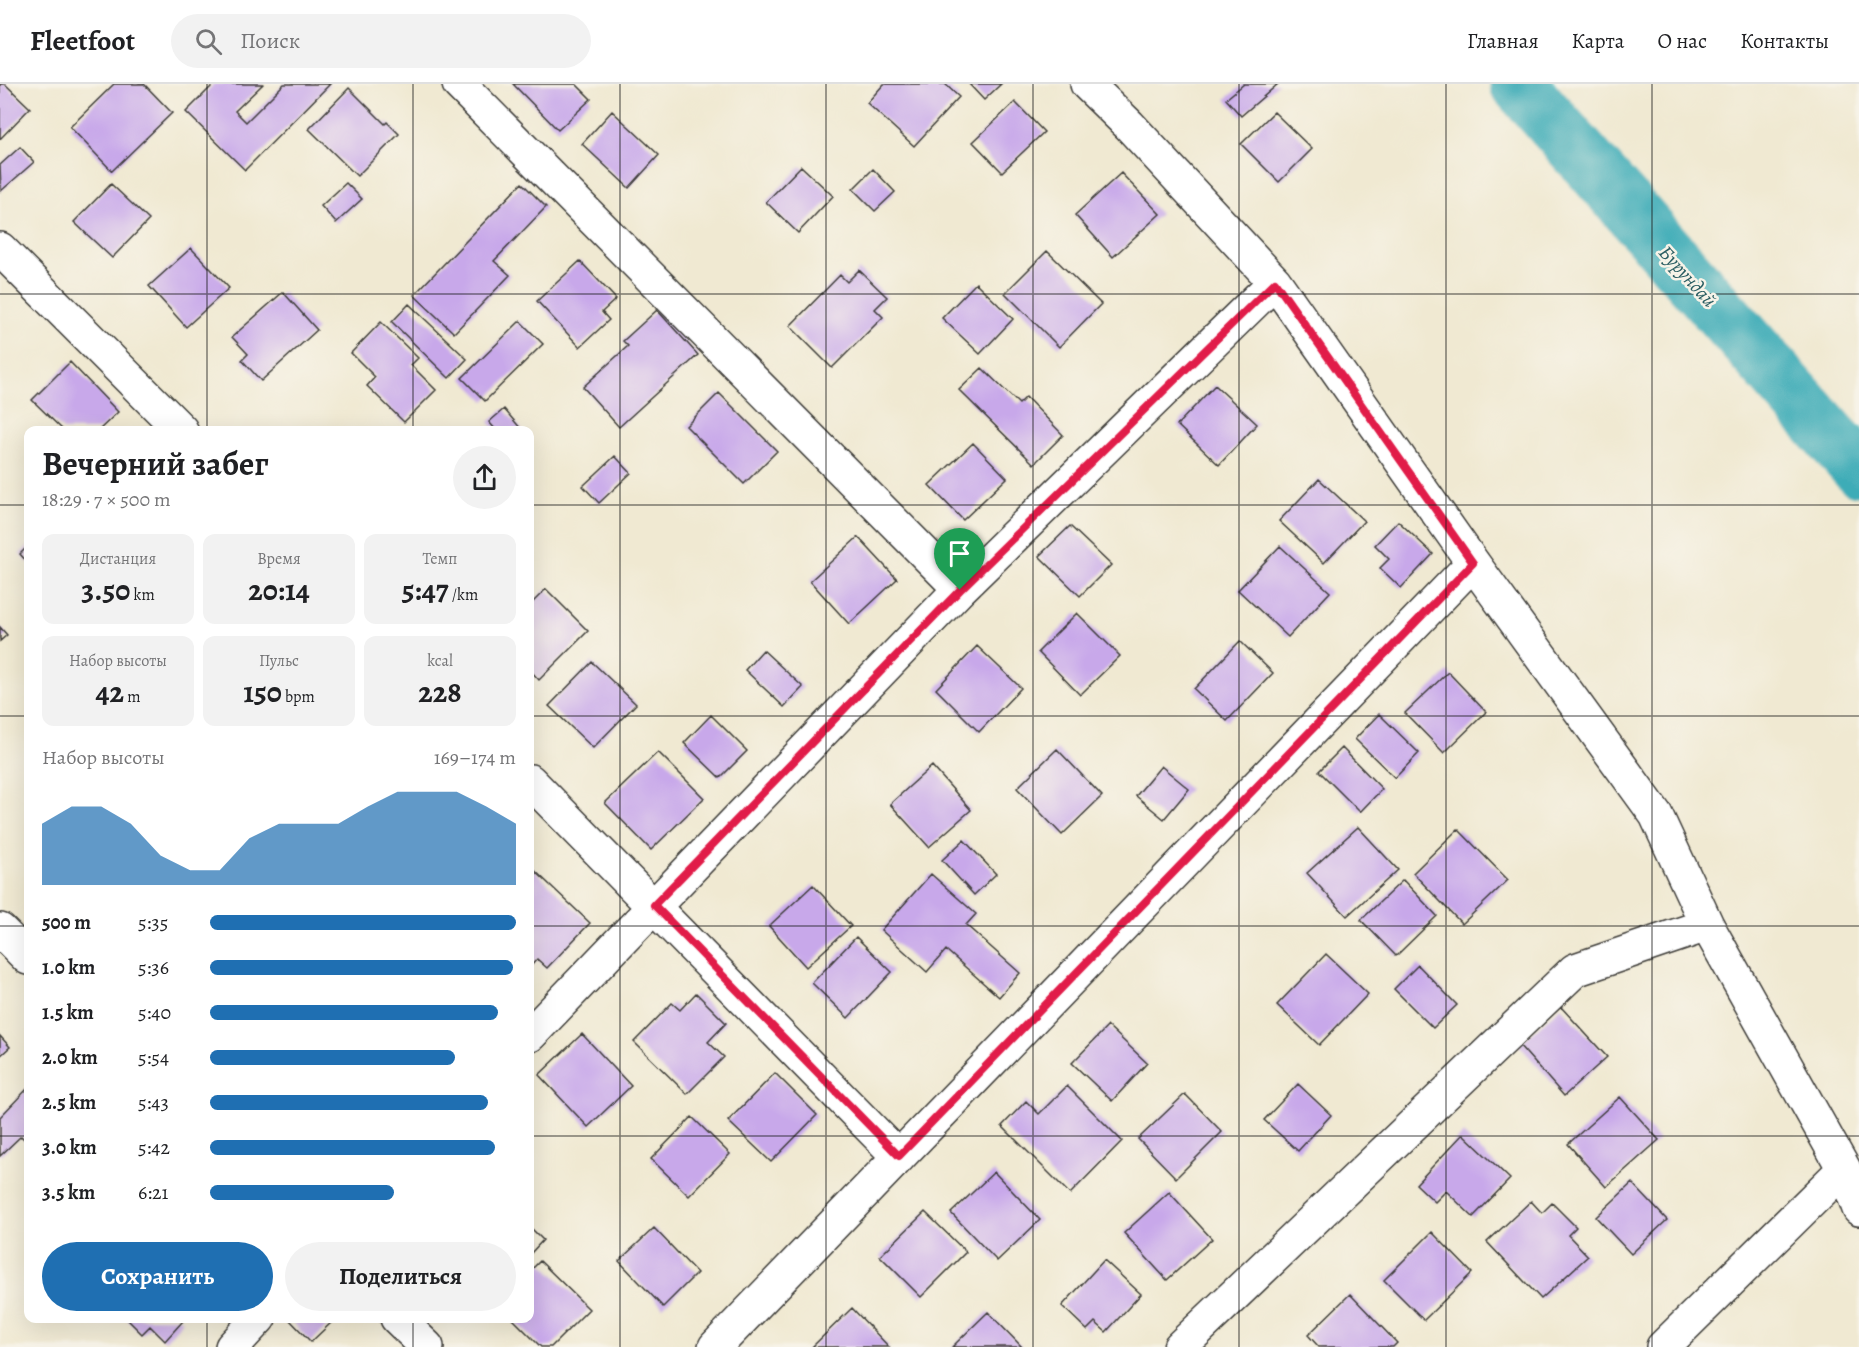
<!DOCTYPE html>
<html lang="ru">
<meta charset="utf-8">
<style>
body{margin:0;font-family:Alegreya,serif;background:#f2f2f2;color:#202124;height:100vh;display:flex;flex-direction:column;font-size:22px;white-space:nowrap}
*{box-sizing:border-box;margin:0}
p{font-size:20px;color:#757577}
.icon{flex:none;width:33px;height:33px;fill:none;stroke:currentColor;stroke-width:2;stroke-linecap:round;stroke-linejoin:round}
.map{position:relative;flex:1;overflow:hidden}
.panel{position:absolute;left:24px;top:342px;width:510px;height:897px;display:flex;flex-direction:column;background:#fff;border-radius:12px;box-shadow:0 6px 24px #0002}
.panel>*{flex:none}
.pin{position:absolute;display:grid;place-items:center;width:51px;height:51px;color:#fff;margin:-62px -26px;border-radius:50% 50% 50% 0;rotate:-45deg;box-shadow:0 0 6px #0007}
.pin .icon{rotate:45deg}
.round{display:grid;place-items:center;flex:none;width:63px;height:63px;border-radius:32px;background:#f2f2f2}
.head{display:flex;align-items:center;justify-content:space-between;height:102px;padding:0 18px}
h1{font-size:33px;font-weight:700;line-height:45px}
.metrics{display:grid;grid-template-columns:repeat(3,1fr);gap:9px;height:102px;padding:6px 18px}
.metrics div{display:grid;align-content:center;border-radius:12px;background:#f2f2f2;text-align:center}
.metrics b{font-size:30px;font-weight:700}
.metrics small{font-size:16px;font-weight:400}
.metrics p{font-size:16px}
.chart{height:168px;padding:12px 18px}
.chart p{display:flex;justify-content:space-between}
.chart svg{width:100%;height:108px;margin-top:6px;fill:#1f6fb2;opacity:.7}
.cta{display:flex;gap:12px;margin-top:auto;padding:12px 18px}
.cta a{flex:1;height:69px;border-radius:36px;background:#1f6fb2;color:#fff;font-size:24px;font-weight:700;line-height:69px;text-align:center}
.cta a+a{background:#f2f2f2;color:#202124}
ul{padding:0 18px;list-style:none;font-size:20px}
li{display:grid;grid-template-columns:96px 72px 1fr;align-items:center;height:45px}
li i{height:15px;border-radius:8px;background:#1f6fb2}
header{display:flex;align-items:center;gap:36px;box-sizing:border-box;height:84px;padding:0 30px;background:#fff;border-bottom:2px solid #e0e0e0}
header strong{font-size:28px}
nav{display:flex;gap:33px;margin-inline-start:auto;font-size:21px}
.search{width:420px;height:54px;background:#f2f2f2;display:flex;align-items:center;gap:15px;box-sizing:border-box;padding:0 21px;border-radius:33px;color:#757577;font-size:22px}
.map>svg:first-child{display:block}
</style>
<header>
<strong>Fleetfoot</strong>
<div class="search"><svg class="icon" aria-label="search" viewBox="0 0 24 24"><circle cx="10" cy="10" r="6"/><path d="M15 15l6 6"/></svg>Поиск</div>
<nav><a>Главная</a><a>Карта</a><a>О нас</a><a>Контакты</a></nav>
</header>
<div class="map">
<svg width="1859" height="1263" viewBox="0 0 1859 1263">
<rect width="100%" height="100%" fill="#f7f3e8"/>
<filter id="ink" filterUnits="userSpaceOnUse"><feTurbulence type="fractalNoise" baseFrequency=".0167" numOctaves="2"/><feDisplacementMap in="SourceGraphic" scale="12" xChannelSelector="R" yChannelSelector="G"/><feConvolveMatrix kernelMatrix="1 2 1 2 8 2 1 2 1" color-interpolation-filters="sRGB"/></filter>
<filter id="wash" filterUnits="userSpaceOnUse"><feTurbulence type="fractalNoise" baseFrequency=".008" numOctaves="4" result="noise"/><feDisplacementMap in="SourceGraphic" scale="24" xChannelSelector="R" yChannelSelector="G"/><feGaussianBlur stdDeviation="1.35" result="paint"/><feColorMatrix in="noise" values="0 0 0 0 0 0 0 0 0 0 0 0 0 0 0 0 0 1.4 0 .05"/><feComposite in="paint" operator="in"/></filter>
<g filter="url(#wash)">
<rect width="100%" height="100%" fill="#f0e9d2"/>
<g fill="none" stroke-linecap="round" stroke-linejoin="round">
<path stroke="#3cacb7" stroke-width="57" d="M1518 0 1859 384"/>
</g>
<g id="blocks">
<path fill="#c8a8ea" d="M0 0H5L30 24 0 55Z
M114 0H144L172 29 112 87 70 43Z
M214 0H263L235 27 246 38 284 0H330L245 86 186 28Z
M513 0H576L591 15 558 46Z
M884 0H945L959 13 914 62 867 19Z
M969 0H1001L984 16Z
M1244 0H1278L1241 32 1226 15Z
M349 4 385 40 387 38 399 50 357 92 309 45Z
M1015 18 1044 48 1002 88 973 58Z
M612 27 659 71 629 104 582 60Z
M1274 28 1312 65 1279 98 1241 60Z
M20 63 34 78 1 107 0 81Z
M801 82 833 112 798 149 766 118Z
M873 85 895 108 875 127 853 105Z
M1121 89 1160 130 1113 173 1075 131Z
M346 99 362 115 336 139 321 122Z
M522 99 546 123 494 177 510 191 454 249 414 211Z
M111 100 149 136 112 174 74 138Z
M191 164 229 204 186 243 149 202Z
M1047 167 1101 220 1059 263 1005 209Z
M580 177 616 215 602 228 609 236 580 263 537 217Z
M859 186 887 213 875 225 883 233 832 284 790 242 840 191 847 198Z
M976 199 1013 235 980 270 942 234Z
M283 208 317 246 261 297 242 276 248 270 232 253Z
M409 220 467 275 449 294 392 238Z
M657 226 698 271 619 343 583 303 628 262 623 257Z
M520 237 543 260 485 317 462 294Z
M381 238 418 274 411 281 436 306 404 338 367 302 375 293 351 269Z
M70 278 118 328 99 346H63L32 316Z
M982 284 1019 320 1026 313 1063 351 1034 380 959 306Z
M1215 301 1257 340 1219 381 1177 341Z
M719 309 777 367 744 400 686 342Z
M504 325 522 346H496L489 338Z
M973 359 1007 394 963 436 929 401Z
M615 372 631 389 599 419 583 402Z
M1319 395 1364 437 1324 479 1279 437Z
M1398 437 1433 470 1401 504 1380 484 1389 475 1375 461Z
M1070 442 1111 481 1080 512 1039 472Z
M858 453 897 495 849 540 810 497Z
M28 462V479L20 470Z
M1280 462 1330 508 1288 553 1238 506Z
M546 505 588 547 539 596 530 586V521Z
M1077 529 1120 572 1080 611 1038 568Z
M0 543 7 551 0 557Z
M1240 557 1273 589 1227 637 1194 605Z
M977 562 1021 604 979 648 936 605Z
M763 566 803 603 784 623 745 586Z
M592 578 636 620 593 664 549 622Z
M1448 588 1486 628 1444 669 1405 629Z
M1379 630 1419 669 1395 694 1355 655Z
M711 631 747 667 720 694 684 659Z
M1342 664 1382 705 1360 728 1319 687Z
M1057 665 1102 712 1062 751 1017 704Z
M658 668 704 714 651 766 605 719Z
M932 682 971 726 929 763 890 720Z
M1161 682 1189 705 1164 735 1136 712Z
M1358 743 1398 786 1347 832 1307 789Z
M1458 745 1508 796 1462 840 1413 789Z
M964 756 996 790 974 811 942 776Z
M530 782 590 839 547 884 537 875 530 883Z
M931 790 976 830 966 841 1020 889 999 913 946 866 927 888 881 846Z
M1403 796 1437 832 1396 872 1361 836Z
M813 801 851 842 806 883 769 842Z
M856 853 892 888 848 934 812 899Z
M1326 870 1368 910 1319 961 1277 921Z
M1418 881 1457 921 1433 944 1394 905Z
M696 909 726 939 708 958 724 973 687 1010 634 958 672 919 680 926Z
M1561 923 1607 973 1564 1012 1519 961Z
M1108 942 1147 979 1112 1017 1072 979Z
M582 950 631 1002 588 1043 539 991Z
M0 952 10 963 0 972Z
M775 989 817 1031 771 1078 728 1037Z
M1298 1000 1331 1031 1298 1067 1264 1036Z
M1067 1002 1122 1057 1070 1110 1002 1042 1026 1017 1039 1030Z
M28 1004V1054L26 1057 21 1052 0 1072V1033Z
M1185 1010 1222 1048 1176 1094 1138 1055Z
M1620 1013 1659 1056 1606 1103 1568 1060Z
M692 1033 730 1070 689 1112 651 1075Z
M1463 1050 1510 1095 1473 1133 1446 1107 1435 1118 1416 1100Z
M994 1088 1040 1136 997 1177 951 1129Z
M1632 1099 1667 1136 1631 1170 1596 1133Z
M1169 1108 1212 1155 1167 1196 1124 1149Z
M1531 1117 1542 1129 1552 1119 1576 1143 1568 1151 1588 1172 1541 1215 1487 1158Z
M925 1128 966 1168 921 1213 880 1172Z
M530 1143 543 1156 530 1170Z
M654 1144 697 1189 663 1223 619 1177Z
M1432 1148 1472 1189 1424 1236 1384 1196Z
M1104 1176 1141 1210 1106 1248 1095 1238 1087 1246 1062 1222Z
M540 1177 589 1225 551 1263H541L512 1234H530V1187Z
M1350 1210 1397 1259 1393 1263H1319L1308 1251Z
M852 1224 889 1263H812Z
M988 1228 1022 1263H952Z
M126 1234H181L183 1237 165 1257 150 1242 142 1250Z
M288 1234H330L333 1237 311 1258Z"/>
</g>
</g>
<g filter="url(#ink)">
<use href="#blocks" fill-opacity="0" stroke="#3c3b37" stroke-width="1.5"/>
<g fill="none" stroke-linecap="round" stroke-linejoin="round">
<defs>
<path id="minor" d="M459 0 960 505
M1087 0 1129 41 1275 198 1473 479 1656 731 1707 841 1844 1085 1859 1125
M0 165 181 346
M530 697 899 1073
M0 846 28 874
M530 951 960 505 1275 198
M397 1234 427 1263
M232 1263 259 1234
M715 1263 1473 479
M1180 1263 1575 886 1707 841
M1663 1263 1844 1085"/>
</defs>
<use href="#minor" stroke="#3c3b37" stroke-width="36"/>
<use href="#minor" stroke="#fff" stroke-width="33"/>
</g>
</g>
<g fill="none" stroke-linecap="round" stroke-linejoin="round" filter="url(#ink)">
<defs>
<path id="route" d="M1275 198 1473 479 899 1072 654 821 960 506Z"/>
</defs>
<use href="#route" stroke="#fff" stroke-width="12"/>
<use href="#route" stroke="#e11d48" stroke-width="8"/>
</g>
<path fill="none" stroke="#1c1c1c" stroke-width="1.5" stroke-opacity="0.55" d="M207 0V346M413 0V346M620 0V1263M826 0V1263M1033 0V1263M1239 0V1263M1446 0V1263M1652 0V1263M0 210H1859M0 421H28M530 421H1859M0 632H28M530 632H1859M0 842H28M530 842H1859M0 1052H28M530 1052H1859M207 1234V1263M413 1234V1263"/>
<g text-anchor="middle" stroke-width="5" stroke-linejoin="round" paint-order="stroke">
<g font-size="20" font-style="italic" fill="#2a5d62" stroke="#f7f3e8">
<text transform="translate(1688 192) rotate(48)" y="7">Бурундай</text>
</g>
</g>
</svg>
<div class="pin" style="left:960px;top:506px;background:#1e9e55"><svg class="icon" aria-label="arrive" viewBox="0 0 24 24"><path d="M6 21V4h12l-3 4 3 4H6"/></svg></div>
<section class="panel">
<div class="head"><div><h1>Вечерний забег</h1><p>18:29 · 7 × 500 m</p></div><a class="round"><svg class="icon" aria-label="share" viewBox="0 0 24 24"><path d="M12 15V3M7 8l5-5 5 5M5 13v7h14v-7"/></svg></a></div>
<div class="metrics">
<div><p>Дистанция</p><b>3.50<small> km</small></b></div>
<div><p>Время</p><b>20:14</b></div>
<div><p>Темп</p><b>5:47<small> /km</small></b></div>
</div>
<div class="metrics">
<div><p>Набор высоты</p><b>42<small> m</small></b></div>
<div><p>Пульс</p><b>150<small> bpm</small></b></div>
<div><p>kcal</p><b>228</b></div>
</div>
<div class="chart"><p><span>Набор высоты</span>169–174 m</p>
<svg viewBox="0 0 160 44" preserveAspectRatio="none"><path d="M0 44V19L10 12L20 12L30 19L40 32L50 38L60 38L70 25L80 19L90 19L100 19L110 12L120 6L130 6L140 6L150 12L160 19V44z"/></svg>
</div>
<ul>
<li><b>500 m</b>5:35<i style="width:100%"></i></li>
<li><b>1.0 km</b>5:36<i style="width:99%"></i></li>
<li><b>1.5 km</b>5:40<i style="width:94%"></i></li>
<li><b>2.0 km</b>5:54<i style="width:80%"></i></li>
<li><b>2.5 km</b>5:43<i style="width:91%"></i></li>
<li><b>3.0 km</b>5:42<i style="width:93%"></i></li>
<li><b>3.5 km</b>6:21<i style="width:60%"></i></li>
</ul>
<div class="cta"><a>Сохранить</a><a>Поделиться</a></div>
</section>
</div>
